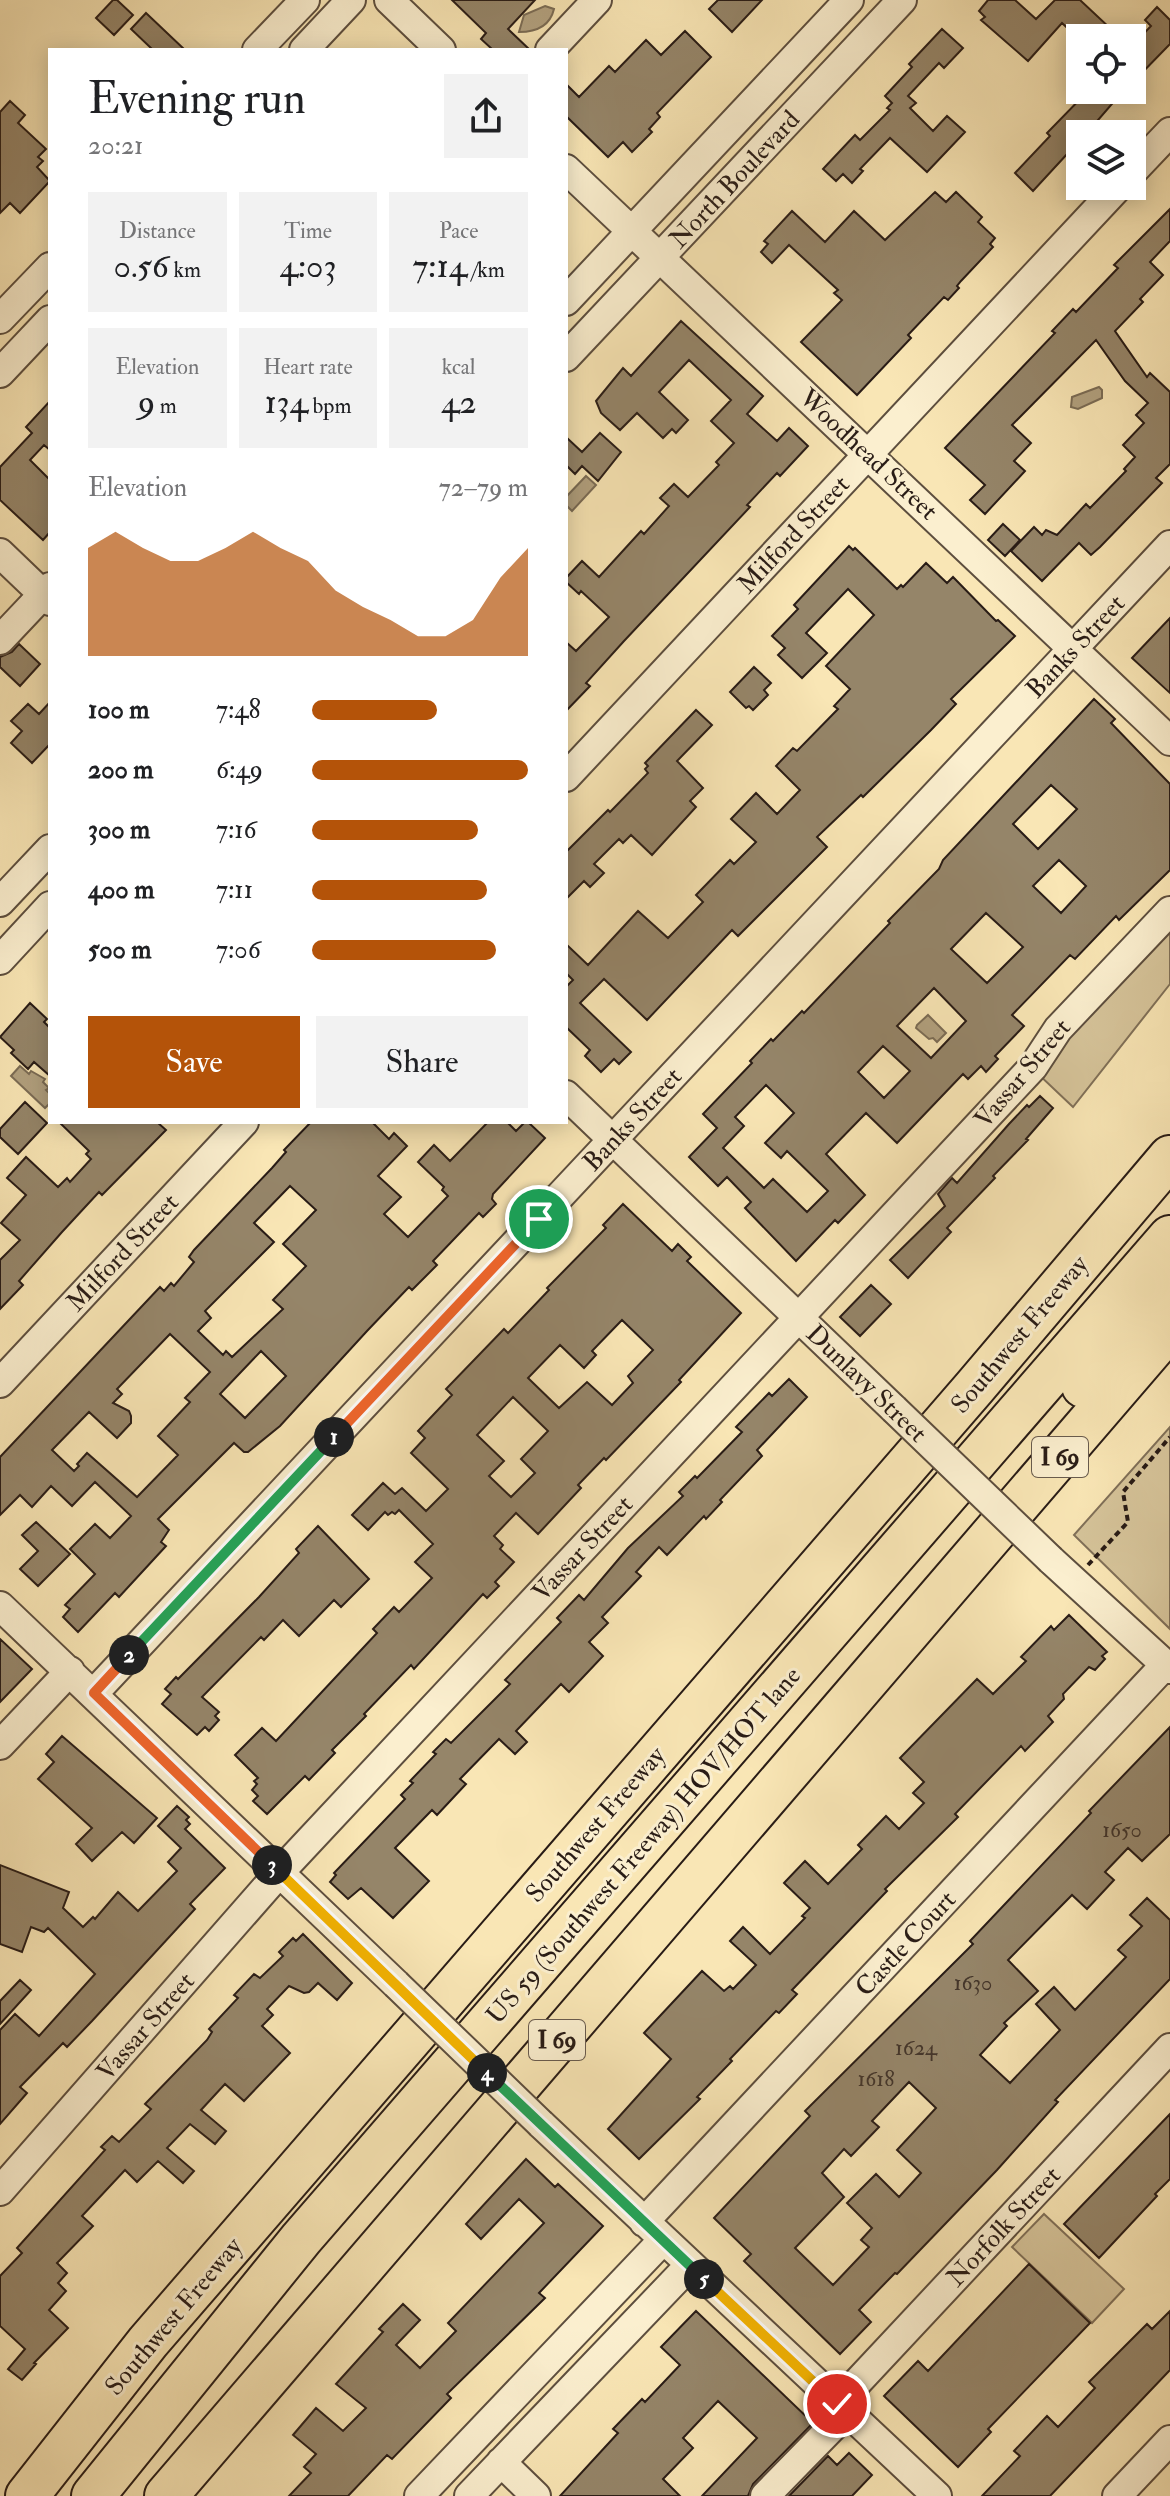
<!DOCTYPE html>
<meta charset="utf-8">
<style>
body{margin:0;font-family:"IM FELL Double Pica",serif;background:#f2f2f2;color:#202124;height:100vh;display:flex;flex-direction:column;font-size:30px;white-space:nowrap}
*{box-sizing:border-box;margin:0}
p{font-size:26px;color:#757577}
.icon{flex:none;width:44px;height:44px;fill:none;stroke:currentColor;stroke-width:2;stroke-linecap:round;stroke-linejoin:round}
.map{position:relative;flex:1;overflow:hidden}
.panel{position:absolute;left:48px;top:48px;width:520px;height:1076px;display:flex;flex-direction:column;background:#fff;border-radius:0px;box-shadow:0 4px 20px #0003}
.panel>*{flex:none}
.tools{position:absolute;left:1066px;top:24px;display:grid;gap:16px}
.tools a{display:grid;place-items:center;width:80px;height:80px;border-radius:0px;background:#fff;box-shadow:0 4px 20px #0003;font-size:40px}
.pin{position:absolute;display:grid;place-items:center;width:68px;height:68px;color:#fff;margin:-34px;border:4px solid #fff;border-radius:50%;box-shadow:0 2px 8px #0007}
.km{position:absolute;width:40px;height:40px;margin:-20px;border-radius:50%;background:#222;color:#fff;font-size:22px;line-height:40px;text-align:center}
.round{display:grid;place-items:center;flex:none;width:84px;height:84px;border-radius:0px;background:#f2f2f2}
.summary{display:flex;align-items:center;justify-content:space-between;height:136px;padding:0 40px}
h1{font-size:44px;font-weight:600;line-height:60px}
.figures{display:grid;grid-template-columns:repeat(3,1fr);gap:12px;height:136px;padding:8px 40px}
.figures div{display:grid;align-content:center;border-radius:0px;background:#f2f2f2;text-align:center}
.figures b{font-size:34px;font-weight:600}
.figures small{font-size:22px;font-weight:400}
.figures p{font-size:22px}
.chart{height:224px;padding:16px 40px}
.chart p{display:flex;justify-content:space-between}
.chart svg{width:100%;height:144px;margin-top:8px;fill:#b45309;opacity:.7}
.primary-button{display:flex;gap:16px;margin-top:auto;padding:16px 40px}
.primary-button a{flex:1;height:92px;border-radius:0px;background:#b45309;color:#fff;font-size:32px;font-weight:600;line-height:92px;text-align:center}
.primary-button a+a{background:#f2f2f2;color:#202124}
ul{padding:0 40px;list-style:none;font-size:26px}
li{display:grid;grid-template-columns:128px 96px 1fr;align-items:center;height:60px}
li i{height:20px;border-radius:10px;background:#b45309}
.map>svg:first-child{display:block}
</style>
<div class="map">
<svg width="1170" height="2496" viewBox="0 0 1170 2496">
<rect width="100%" height="100%" fill="#f9e6b5"/>
<filter id="stains"><feTurbulence type="fractalNoise" baseFrequency=".0025" numOctaves="4"/><feColorMatrix values="0 0 0 0 .2 0 0 0 0 .09 0 0 0 0 .02 0 0 0 .5 -.17"/></filter>
<radialGradient id="worn" r=".72"><stop offset=".6" stop-color="#630" stop-opacity="0"/><stop offset="1" stop-color="#630" stop-opacity=".3"/></radialGradient>
<path fill="#d6c49a" stroke="#807058" stroke-width="2" d="M1170 928V984L1073 1107 1036 1072Z
M1170 1427V1629L1074 1535Z
M1044 2214 1124 2289 1092 2323 1012 2247Z"/>
<path fill="#b2a17f" stroke="#7b6c55" stroke-width="2" d="M545 6 554 9C550 26 536 32 519 32L524 15Z
M1099 387 1102 390V398L1078 409 1071 407 1072 397Z
M586 476 596 485 572 511 566 505V497Z
M928 1015 946 1033 937 1042 933 1038 929 1039 916 1028 917 1025Z
M20 1066 29 1074 31 1071 45 1079 43 1082 49 1088 46 1090 50 1094V1103L45 1108 11 1076Z"/>
<path fill="#958569" stroke="#291c16" stroke-width="2" fill-rule="evenodd" d="M113 0H117L133 15 114 35 96 18Z
M452 0H535L508 29 530 50H493L481 39 486 33Z
M718 0H762L732 32 709 9Z
M988 0H1015L1036 19 1055 0H1080L1111 29 1103 38H1078L1062 23 1028 61 981 20 985 17 979 11Z
M1157 7 1170 20V44L1132 83V46L1151 26 1145 20Z
M146 13 185 50H153L131 29Z
M942 29 963 48 944 68 939 63 908 96 916 103 910 108 933 131 947 116 965 132 927 172 890 138 860 169 863 171 852 183 843 174 836 181 823 169 855 135 860 140 890 110 887 108 892 103 885 96 912 67 909 64Z
M685 31 711 57 657 113 660 117 649 129 652 132 632 152 623 142 608 157 566 116V84L579 97 609 66 615 72 646 40 661 55Z
M1089 90H1124L1086 134H1080V140L1033 191 1015 173 1050 136 1047 133Z
M10 101 25 115 18 123 46 149 38 157 43 161 37 167 50 181 20 213 10 203 0 213V112Z
M935 192 946 202 956 192 982 217 978 222 995 238 990 244 993 247 961 281 957 286 959 288 948 300 944 297 908 335 911 338 857 395 801 342 842 300 834 293 838 290 789 245 772 263 761 252 768 244 764 241 792 211 825 242 854 211 885 240Z
M1170 209V241L1150 262 1163 275 1140 299 1143 302 1115 331 1147 377 1150 373 1170 392V464L1156 478 1162 483 1100 547 1091 555 1079 543 1042 581 1011 551 1034 527 1042 535 1046 530 1057 535 1086 504 1090 508 1126 471 1124 469 1135 457 1123 445 1144 423 1136 415 1148 403 1125 381 1096 340 1012 425 1031 443 1014 461 1025 471 985 514 970 500 985 485 945 448 1055 333 1052 331 1073 309 1076 312 1118 268 1114 265Z
M681 321 763 396 747 414 777 441 789 428 808 446 780 476 777 473 747 505 750 507 624 641 586 683 590 686 566 711V642L576 651 609 617 581 591 579 594 566 582V578L582 561 599 577 641 531 644 534 669 506 660 498 674 484 688 497 719 465 716 462 734 443 711 421 731 400 689 360 659 392 688 420 676 433 672 429 663 438 637 413 620 430 601 413 596 401 623 368 631 376Z
M50 401V450L44 445 30 460 50 480V532L43 540 0 500V467L32 433 26 427Z
M600 433 621 452 598 481 582 466 575 474 566 465V437L582 452Z
M1003 524 1020 540 1005 556 988 540Z
M849 546 853 550 855 548 897 589 901 585 903 587 926 563 947 583 953 577 996 621 998 620 1015 636 951 699 956 704 931 730 863 797 861 795 817 837 827 847 738 936 732 930 647 1020 604 979 580 1003 631 1052 619 1064 614 1059 601 1072 585 1056 590 1050 566 1027V987L573 980 566 973V944L588 965 638 911 668 938 703 902 696 895 730 860 734 864 756 842 731 819 756 793 777 814 800 790 776 766 793 748 797 751 838 709 834 706 850 689 826 666 874 615 848 589 806 633 827 653 802 678 778 655 785 648 772 636 798 609 794 605Z
M1170 618V693L1132 658Z
M19 644 40 664 20 686 0 667V657L12 652Z
M754 667 771 683 764 690 768 695 753 710 749 706 746 708 730 692Z
M1094 699 1115 719 1111 723 1170 784V870L1119 920 1116 916 1075 959 1070 955 1012 1015 1024 1026 995 1056 998 1059 986 1072 981 1066 968 1079 963 1074 897 1143 866 1113 826 1154 865 1195 838 1223 835 1220 796 1261 745 1208 751 1202 727 1177 718 1186 689 1157 717 1128 703 1114 752 1063 750 1061 771 1039 773 1041 802 1011 804 1013 890 923 888 921 939 869 943 860ZM1051 785 1077 809 1038 849 1013 824ZM1059 860 1086 886 1061 913 1033 886ZM986 913 1023 947 987 983 951 949ZM934 988 966 1021 931 1058 897 1026ZM883 1046 910 1071 884 1098 858 1072ZM766 1085 794 1113 765 1143 781 1158 787 1151 828 1191 807 1212 773 1179 764 1188 723 1148 744 1126 735 1117Z
M50 702V744L32 763 11 743 22 731 11 721 28 704 39 714Z
M696 710 712 725 677 761 703 788 690 801 696 807 652 855 631 835 623 843 619 839 594 864 604 873 590 887 584 881 566 899V852L608 810 610 812 648 773 645 769 648 766 645 763Z
M30 1003 47 1019 44 1022 50 1028V1076L34 1062 28 1069 11 1053 14 1050 0 1037Z
M1040 1096 1053 1108 1026 1139 1028 1140 993 1176 995 1178 947 1228 951 1232 908 1278 890 1260 945 1206 938 1194 952 1178 957 1183 1009 1124 1027 1105 1029 1107Z
M25 1102 47 1123 18 1154 0 1137V1129Z
M59 1122H157L166 1130 102 1195 99 1192 62 1232 19 1281 23 1285 0 1309V1260L20 1240 1 1223 26 1195 7 1178 26 1157 58 1187 67 1178 70 1182 91 1159 86 1154 89 1151Z
M311 1122H372L389 1139 394 1133 407 1146 378 1176 401 1197 384 1214 408 1237 448 1196 442 1190 444 1187 418 1162 434 1145 450 1161 488 1122H507L516 1131 525 1122H528L545 1138 493 1194 492 1199 496 1204 483 1217 479 1213 433 1261 437 1265 412 1290 409 1287 367 1331 280 1426 248 1452H244L234 1443 158 1519 169 1530 161 1542 166 1546 119 1597 115 1593 78 1632 63 1617 70 1609 65 1605 95 1574 70 1549 95 1524 110 1538 131 1516 95 1482 72 1506 51 1486 32 1507 20 1495 0 1515V1457L160 1287 164 1291 171 1283 174 1286 194 1262 189 1257 194 1250 272 1168 286 1152 284 1150ZM290 1186 316 1210 283 1244 306 1266 273 1300 283 1309 232 1357 226 1351 223 1355 198 1331 211 1318 205 1311 274 1242 254 1223ZM170 1334 210 1372 185 1398 190 1402 158 1436 178 1455 137 1497 87 1453 77 1464 79 1466 74 1471 52 1450 89 1412 117 1438 131 1423V1416L129 1411 113 1403 122 1394 117 1389ZM261 1351 286 1376 245 1418 220 1394Z
M623 1204 672 1251 678 1244 691 1257 687 1261 741 1313 679 1380 681 1382 606 1460 604 1458 578 1485 581 1488 538 1534 516 1513 494 1536 503 1545 500 1549 514 1562 495 1582 499 1586 487 1598 483 1594 414 1669 411 1665 364 1714 366 1716 332 1750 335 1753 309 1780 305 1776 267 1814 253 1801 258 1796 252 1790 257 1784 254 1781 258 1778 235 1755 262 1728 276 1741 377 1633 373 1629 394 1607 399 1612 432 1578 415 1562 433 1544 399 1510 395 1514 392 1512 388 1515 385 1512 368 1530 352 1515 383 1483 395 1494 402 1488 426 1511 448 1489 411 1453 425 1438 418 1431 452 1395 446 1389 504 1329 508 1333 549 1290 547 1288 606 1228 603 1225ZM622 1320 653 1350 628 1376 633 1383 612 1405 587 1382 559 1408 528 1378 560 1345 584 1368 596 1355 592 1351ZM513 1397 548 1431 521 1459 535 1473 511 1497 489 1476 504 1461 477 1435Z
M871 1285 891 1304 860 1336 840 1317Z
M789 1379 807 1397 757 1450 762 1456 720 1500 722 1502 706 1519 704 1516 667 1555 659 1547 636 1572 641 1576 602 1617 608 1623 589 1642 603 1656 569 1692 561 1684 516 1731 527 1742 515 1754 499 1739 460 1779 466 1784 437 1815 432 1810 395 1848 429 1881 393 1918 361 1888 348 1899 330 1882 336 1875 334 1873 405 1799 401 1795 413 1783 410 1781 436 1754 433 1752 446 1739 451 1743 510 1684 505 1680 561 1622 557 1618 579 1595 584 1600 628 1548 683 1496 679 1492 695 1476 697 1478 742 1432 736 1427 769 1393 772 1396Z
M36 1522 70 1554 38 1586 20 1569 38 1551 22 1535Z
M318 1526 369 1579 341 1607 334 1600 299 1636 283 1620 264 1640 261 1637 202 1697 219 1712 215 1716 219 1720 209 1731 205 1727 197 1735 162 1704 171 1694 165 1689 176 1677 178 1679 259 1597 299 1553 296 1549Z
M1069 1615 1107 1652 1102 1656 1105 1659 1095 1670 1089 1667 1063 1694 1064 1699 1048 1716 1053 1722 1025 1751 1021 1746 955 1814 958 1817 885 1889 887 1891 792 1990 797 1994 779 2013 776 2011 730 2059 732 2061 697 2097 700 2099 639 2159 608 2129 671 2059 644 2033 702 1971 724 1991 730 1986 733 1989 756 1965 730 1941 743 1927 770 1954 805 1918 802 1916 810 1908 784 1883 805 1861 828 1884 862 1849 858 1845 886 1816 899 1829 924 1803 913 1793 924 1782 900 1758 977 1679 993 1694 1026 1661 1021 1657 1051 1626 1054 1630Z
M0 1639 32 1669 0 1702Z
M1170 1727V1834L1142 1861 1128 1848 1105 1872 1114 1880 1087 1909 1072 1895 1008 1960 1038 1991 1004 2023 1007 2026 980 2055 1010 2083 1060 2030 1036 2004 1054 1987 1075 2010 1126 1957 1118 1950 1142 1926 1130 1915 1147 1898 1170 1920V1979L1055 2100 1058 2102 997 2170 897 2274 895 2273 859 2310 871 2322 840 2354 744 2261 751 2254 714 2218 810 2116 805 2111 973 1944 970 1941 1091 1813 1089 1811ZM909 2082 936 2108 897 2150 921 2173 899 2197 876 2174 847 2203 872 2228 861 2240 869 2247 833 2285 795 2248 844 2197 822 2173 844 2149 851 2156 879 2127 872 2121Z
M62 1736 157 1818 134 1843 122 1832 92 1861 76 1844 92 1828 38 1779 54 1762 46 1754Z
M177 1806 189 1817 186 1820 190 1824 185 1829 225 1868 190 1904 195 1909 92 2021 67 2047 63 2043 20 2087 27 2093 0 2124V2030L15 2014 39 2036 95 1974 48 1928 44 1932 31 1927 22 1952 0 1944V1865L69 1892 63 1908 83 1927 93 1917 95 1919 118 1892 138 1911 177 1871 168 1862 181 1848 158 1826Z
M303 1934 352 1983 337 2000 318 1983 309 1992 304 1993 289 1986 267 2009 273 2015 262 2026 290 2053 244 2101 225 2084 201 2110 226 2131 215 2144 190 2124 167 2148 194 2171 183 2183 158 2161 137 2182 125 2170 82 2216 93 2226 57 2263 67 2273 58 2283 66 2291 49 2310 68 2328 34 2363 36 2364 22 2380 8 2369 25 2349 0 2326V2276L22 2253 17 2248 105 2150 101 2147 112 2136 119 2142 151 2109 145 2104 207 2040 212 2032 209 2029 238 1998 234 1995 254 1974 260 1978 283 1956 279 1952 293 1938 296 1941Z
M20 1980 31 1990 0 2024V2001Z
M1170 2114V2179L1155 2194 1157 2196 1099 2258 1064 2224Z
M526 2159 555 2187 558 2184 603 2226 539 2293 545 2298 447 2394 451 2398 392 2459 387 2455 348 2496H289L311 2473 304 2467 316 2454 293 2435 316 2408 343 2431 366 2408 336 2384 383 2332 379 2329 403 2304 420 2320 396 2345 420 2368 456 2331 448 2323 544 2223 519 2199 481 2239 466 2224Z
M1029 2264 1090 2323 988 2429 991 2432 958 2467 884 2396 918 2361 928 2371Z
M696 2311 813 2423 753 2484 748 2496H702L757 2438 718 2401 683 2438 693 2448 663 2479 680 2496H560L618 2433 613 2429 642 2399 645 2402 680 2365 661 2347Z
M1170 2311V2370L1050 2496H982L1020 2456 1014 2451 1047 2416 1058 2427 1095 2388 1089 2382 1147 2324 1152 2329Z
M849 2453 872 2475 852 2496H789L828 2456 837 2465Z"/>
<g fill="none" stroke-linecap="round" stroke-linejoin="round">
<defs>
<path id="minor" d="M389 0 441 50
M257 50 305 0
M304 50 351 0
M550 50 597 0
M566 169 1170 741
M1132 172 1170 132
M566 301 849 0
M0 319 50 267
M566 357 902 0
M0 373 50 320
M0 553 50 601
M0 640 50 587
M566 777 1119 186
M0 902 50 849
M0 960 50 906
M566 1095 894 1409
M0 1383 244 1122
M1051 1560 1170 1669
M0 1606 396 1984
M94 1693 1170 545
M0 1745 70 1671
M541 2124 937 2496
M0 2191 280 1872 1033 1067 1058 1029 1170 911
M644 2222 1165 1665
M837 2404 1170 2048
M501 2462 536 2496
M419 2496 663 2240
M469 2496 690 2265
M765 2496 846 2413
M1117 2496 1170 2440"/>
<path id="highway" d="M1083 1386 1170 1280
M27 2496 148 2342 974 1388 1170 1157
M93 2496 301 2239 1170 1237
M166 2496 1170 1328"/>
</defs>
<use href="#minor" stroke="#5d4e3e" stroke-width="32"/>
<use href="#highway" stroke="#291c16" stroke-width="46"/>
<path stroke="#291c16" stroke-width="4" stroke-dasharray="6 4" stroke-linecap="butt" d="M1088 1565 1128 1522 1123 1492 1170 1437"/>
<use href="#minor" stroke="#fbefcf" stroke-width="28"/>
<use href="#highway" stroke="#f9e6b5" stroke-width="42"/>
<defs>
<path id="minor-bridge" d="M894 1409 1051 1560
M396 1984 541 2124"/>
</defs>
<use href="#minor-bridge" stroke="#5d4e3e" stroke-width="32" stroke-linecap="butt"/>
<use href="#minor-bridge" stroke="#fbefcf" stroke-width="28"/>
</g>
<g fill="none" stroke-linecap="round" stroke-linejoin="round">
<defs>
<path id="split-1" d="M334 1437 539 1219"/>
<path id="split-2" d="M129 1655 334 1437"/>
<path id="split-3" d="M129 1655 94 1693 272 1865"/>
<path id="split-4" d="M272 1865 487 2073"/>
<path id="split-5" d="M487 2073 704 2279"/>
<path id="split-6" d="M704 2279 837 2404"/>
</defs>
<use href="#split-1" stroke="#fff" stroke-width="16"/>
<use href="#split-2" stroke="#fff" stroke-width="16"/>
<use href="#split-3" stroke="#fff" stroke-width="16"/>
<use href="#split-4" stroke="#fff" stroke-width="16"/>
<use href="#split-5" stroke="#fff" stroke-width="16"/>
<use href="#split-6" stroke="#fff" stroke-width="16"/>
<use href="#split-1" stroke="#f0652b" stroke-width="10"/>
<use href="#split-2" stroke="#22a559" stroke-width="10"/>
<use href="#split-3" stroke="#f0652b" stroke-width="10"/>
<use href="#split-4" stroke="#f5b400" stroke-width="10"/>
<use href="#split-5" stroke="#22a559" stroke-width="10"/>
<use href="#split-6" stroke="#f5b400" stroke-width="10"/>
</g>
<g text-anchor="middle" stroke-width="6" stroke-linejoin="round" paint-order="stroke">
<g font-size="22" fill="#44362b">
<text x="1122" y="1837">1650</text>
<text x="973" y="1990">1630</text>
<text x="916" y="2055">1624</text>
<text x="876" y="2086">1618</text>
</g>
<g fill="#fbefcf" stroke="#685b4e" stroke-width="2">
<rect x="1032" y="1437" width="56" height="40" rx="6"/>
<rect x="529" y="2020" width="56" height="40" rx="6"/>
</g>
<g font-size="24" font-weight="bold" fill="#291c16">
<text x="1060" y="1465">I 69</text>
<text x="557" y="2048">I 69</text>
</g>
<g font-size="26" fill="#291c16" stroke="#fbefcf">
<text transform="translate(734 179) rotate(-47)" y="9">North Boulevard</text>
<text transform="translate(869 454) rotate(43)" y="9">Woodhead Street</text>
<text transform="translate(793 534) rotate(-47)" y="9">Milford Street</text>
<text transform="translate(1075 646) rotate(-47)" y="9">Banks Street</text>
<text transform="translate(1022 1073) rotate(-50)" y="9">Vassar Street</text>
<text transform="translate(632 1119) rotate(-47)" y="9">Banks Street</text>
<text transform="translate(122 1252) rotate(-47)" y="9">Milford Street</text>
<text transform="translate(1019 1334) rotate(-50)" y="9">Southwest Freeway</text>
<text transform="translate(867 1383) rotate(44)" y="9">Dunlavy Street</text>
<text transform="translate(582 1548) rotate(-47)" y="9">Vassar Street</text>
<text transform="translate(595 1824) rotate(-49)" y="9">Southwest Freeway</text>
<text transform="translate(643 1845) rotate(-49)" y="9">US 59 (Southwest Freeway) HOV/HOT lane</text>
<text transform="translate(905 1943) rotate(-47)" y="9">Castle Court</text>
<text transform="translate(145 2026) rotate(-49)" y="9">Vassar Street</text>
<text transform="translate(1003 2226) rotate(-47)" y="9">Norfolk Street</text>
<text transform="translate(173 2316) rotate(-50)" y="9">Southwest Freeway</text>
</g>
</g>
<rect width="100%" height="100%" filter="url(#stains)"/>
<rect width="100%" height="100%" fill="url(#worn)"/>
</svg>
<div class="tools">
<a><svg class="icon" aria-label="locate" viewBox="0 0 24 24"><circle cx="12" cy="12" r="6"/><path d="M12 2v4M12 18v4M2 12h4M18 12h4"/></svg></a>
<a><svg class="icon" aria-label="layers" viewBox="0 0 24 24"><path d="M12 4l9 5-9 5-9-5zM3 14l9 5 9-5"/></svg></a>
</div>
<div class="pin" style="left:539px;top:1219px;background:#1e9e55"><svg class="icon" aria-label="arrive" viewBox="0 0 24 24"><path d="M6 21V4h12l-3 4 3 4H6"/></svg></div>
<div class="pin" style="left:837px;top:2404px;background:#d93025"><svg class="icon" aria-label="check" viewBox="0 0 24 24"><path d="M5 12l5 5 9-10"/></svg></div>
<b class="km" style="left:334px;top:1437px">1</b>
<b class="km" style="left:129px;top:1655px">2</b>
<b class="km" style="left:272px;top:1865px">3</b>
<b class="km" style="left:487px;top:2073px">4</b>
<b class="km" style="left:704px;top:2279px">5</b>
<section class="panel">
<div class="summary"><div><h1>Evening run</h1><p>20:21</p></div><a class="round"><svg class="icon" aria-label="share" viewBox="0 0 24 24"><path d="M12 15V3M7 8l5-5 5 5M5 13v7h14v-7"/></svg></a></div>
<div class="figures">
<div><p>Distance</p><b>0.56<small> km</small></b></div>
<div><p>Time</p><b>4:03</b></div>
<div><p>Pace</p><b>7:14<small> /km</small></b></div>
</div>
<div class="figures">
<div><p>Elevation</p><b>9<small> m</small></b></div>
<div><p>Heart rate</p><b>134<small> bpm</small></b></div>
<div><p>kcal</p><b>42</b></div>
</div>
<div class="chart"><p><span>Elevation</span>72–79 m</p>
<svg viewBox="0 0 160 44" preserveAspectRatio="none"><path d="M0 44V11L10 6L20 11L30 15L40 15L50 11L60 6L70 11L80 15L90 24L100 29L110 33L120 38L130 38L140 33L150 20L160 11V44z"/></svg>
</div>
<ul>
<li><b>100 m</b>7:48<i style="width:58%"></i></li>
<li><b>200 m</b>6:49<i style="width:100%"></i></li>
<li><b>300 m</b>7:16<i style="width:77%"></i></li>
<li><b>400 m</b>7:11<i style="width:81%"></i></li>
<li><b>500 m</b>7:06<i style="width:85%"></i></li>
</ul>
<div class="primary-button"><a>Save</a><a>Share</a></div>
</section>
</div>
